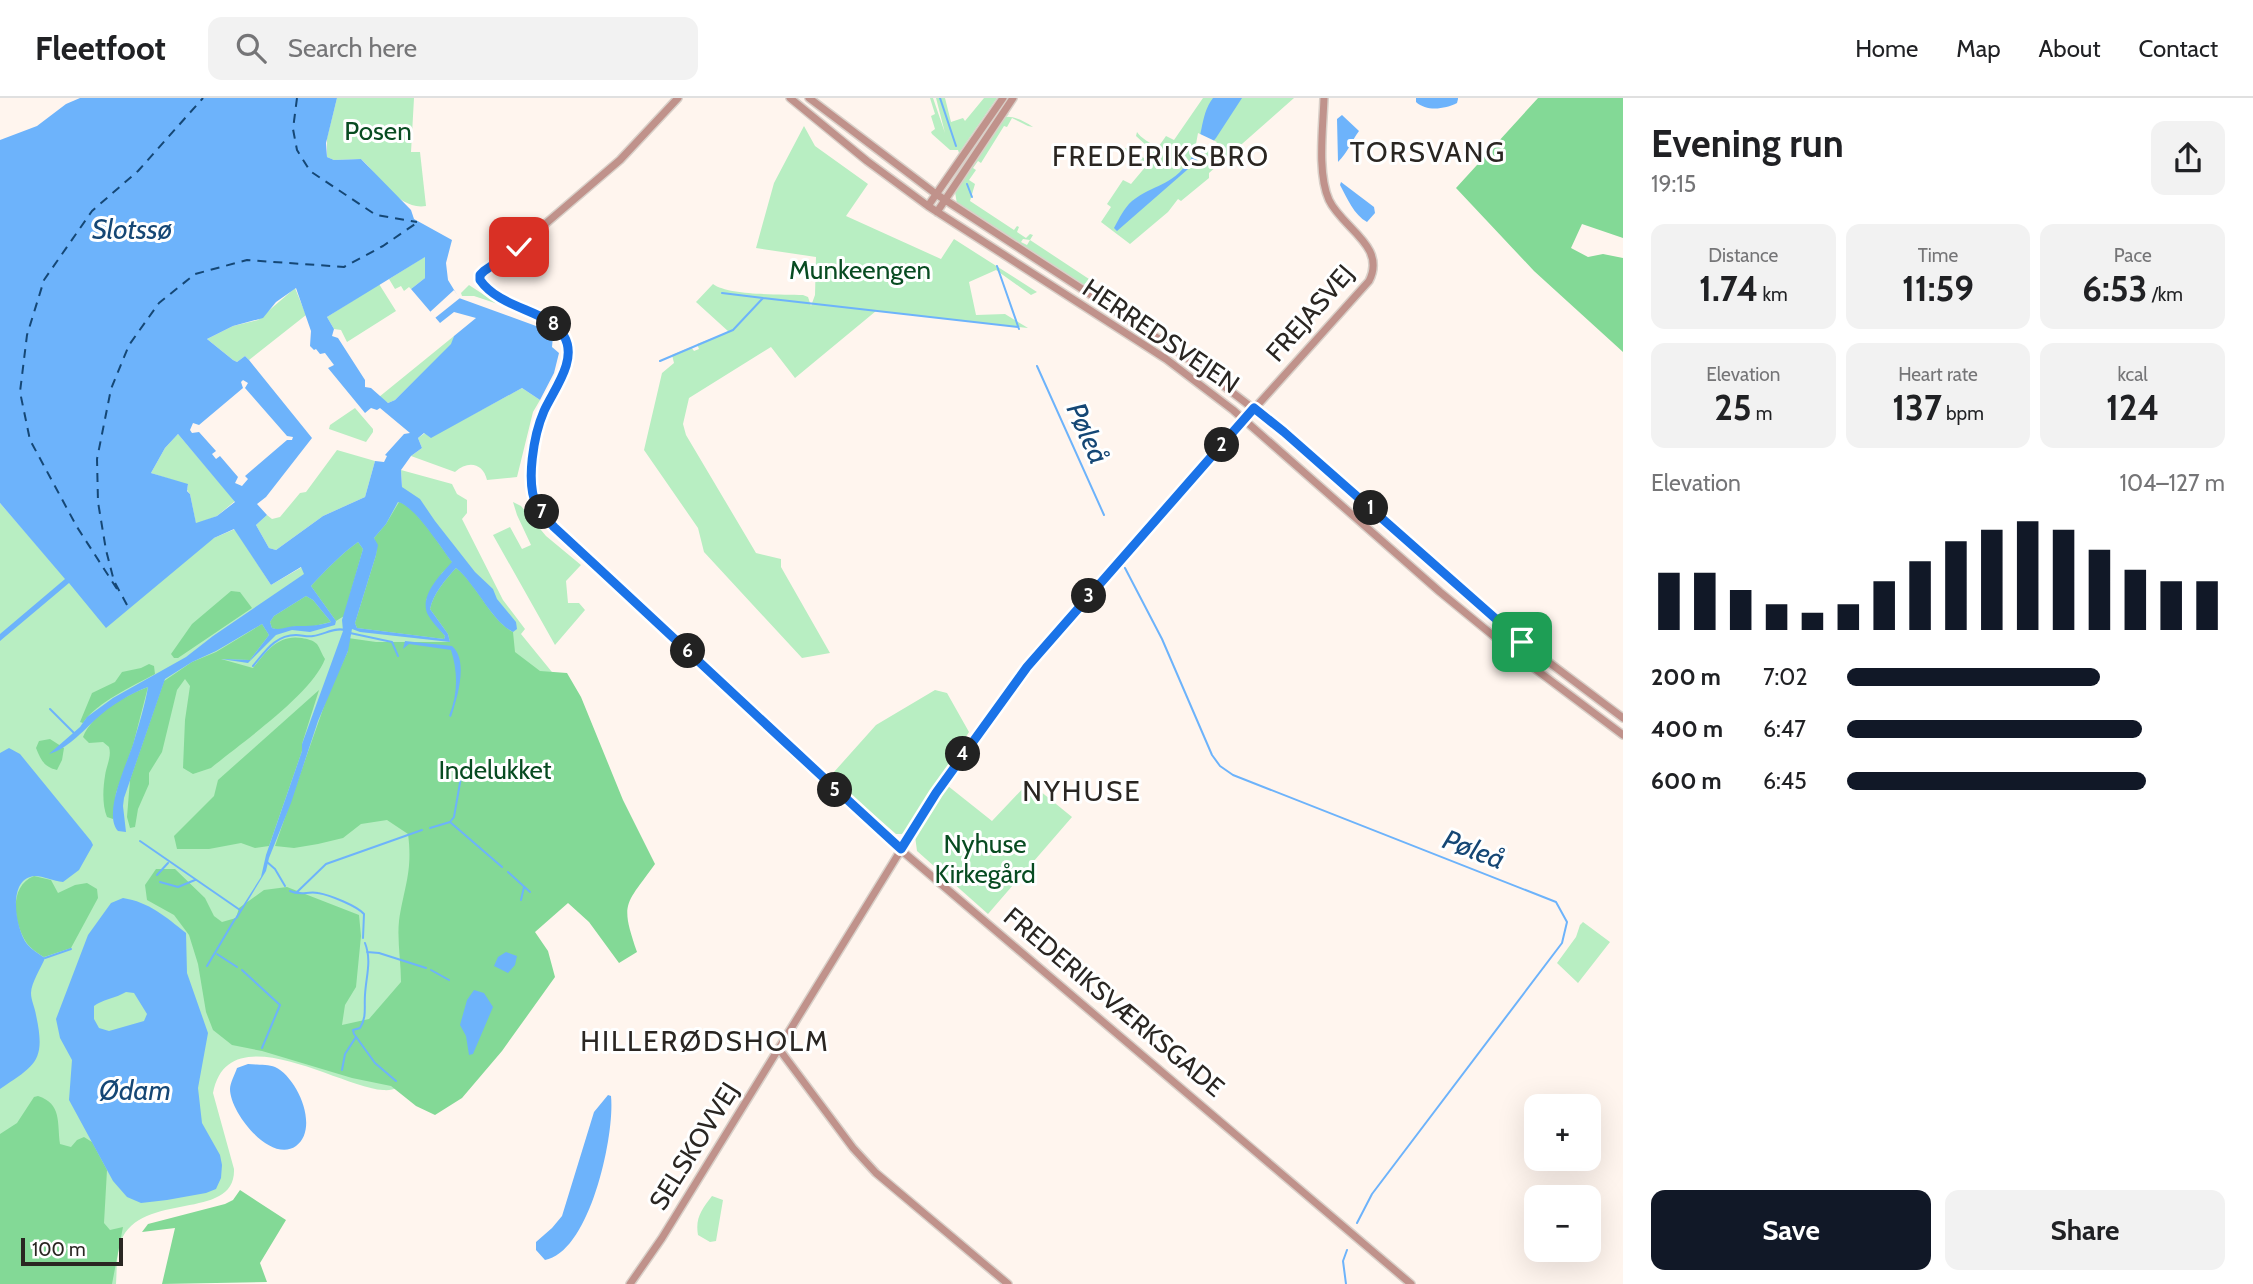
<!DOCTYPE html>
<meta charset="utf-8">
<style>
body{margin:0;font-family:Cabin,sans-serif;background:#f2f2f2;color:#202124;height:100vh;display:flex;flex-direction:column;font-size:26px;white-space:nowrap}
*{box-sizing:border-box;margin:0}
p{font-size:23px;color:#757577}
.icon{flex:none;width:38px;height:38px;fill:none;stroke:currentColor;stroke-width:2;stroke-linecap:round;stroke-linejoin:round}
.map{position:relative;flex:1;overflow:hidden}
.details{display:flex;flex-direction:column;background:#fff;width:630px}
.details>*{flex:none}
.fabs{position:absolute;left:1524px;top:996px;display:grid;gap:14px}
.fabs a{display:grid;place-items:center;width:77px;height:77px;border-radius:14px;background:#fff;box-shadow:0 7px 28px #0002;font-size:35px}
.scale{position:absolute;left:21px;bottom:18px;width:102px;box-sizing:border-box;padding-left:7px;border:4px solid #2a2622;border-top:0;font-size:19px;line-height:24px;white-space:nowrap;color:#2a2622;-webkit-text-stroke:5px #fff;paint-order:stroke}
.pin{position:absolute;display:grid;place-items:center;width:60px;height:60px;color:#fff;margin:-30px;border-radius:14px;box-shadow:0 4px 10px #0006}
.km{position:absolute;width:35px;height:35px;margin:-18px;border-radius:50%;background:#222;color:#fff;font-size:19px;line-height:35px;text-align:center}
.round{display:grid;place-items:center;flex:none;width:74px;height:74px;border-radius:14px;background:#f2f2f2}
.head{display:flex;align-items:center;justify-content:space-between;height:119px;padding:0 28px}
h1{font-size:38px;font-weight:700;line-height:52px}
.stats{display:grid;grid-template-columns:repeat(3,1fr);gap:10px;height:119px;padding:7px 28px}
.stats div{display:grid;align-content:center;border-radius:14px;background:#f2f2f2;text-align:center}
.stats b{font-size:35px;font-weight:700}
.stats small{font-size:19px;font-weight:400}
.stats p{font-size:19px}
.chart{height:196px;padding:14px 28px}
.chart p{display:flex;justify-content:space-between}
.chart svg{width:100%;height:126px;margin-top:7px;stroke:#111827;stroke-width:6}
.action{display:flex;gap:14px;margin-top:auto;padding:14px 28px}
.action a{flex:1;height:80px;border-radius:14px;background:#111827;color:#fff;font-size:28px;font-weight:700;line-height:80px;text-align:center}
.action a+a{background:#f2f2f2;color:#202124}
ul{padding:0 28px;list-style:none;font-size:23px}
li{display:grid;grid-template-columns:112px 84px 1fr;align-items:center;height:52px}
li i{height:18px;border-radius:9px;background:#111827}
header{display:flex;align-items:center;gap:42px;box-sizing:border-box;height:98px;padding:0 35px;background:#fff;border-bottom:2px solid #e0e0e0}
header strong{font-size:33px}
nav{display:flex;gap:38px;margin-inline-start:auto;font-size:24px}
.search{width:490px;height:63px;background:#f2f2f2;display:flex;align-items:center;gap:18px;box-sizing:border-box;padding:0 24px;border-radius:14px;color:#757577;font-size:26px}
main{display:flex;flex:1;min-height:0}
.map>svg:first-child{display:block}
</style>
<header>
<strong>Fleetfoot</strong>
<div class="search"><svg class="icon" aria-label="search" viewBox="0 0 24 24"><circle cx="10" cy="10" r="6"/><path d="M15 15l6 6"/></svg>Search here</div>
<nav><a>Home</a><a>Map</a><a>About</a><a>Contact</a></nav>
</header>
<main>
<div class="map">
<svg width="1623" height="1186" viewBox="0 0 1623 1186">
<rect width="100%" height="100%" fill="#fff5ee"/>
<path fill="#b8eec2" d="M337 0H414L411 54H420L426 108C399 113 379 77 361 61L334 62 327 59V40Z
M930 0H933L945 35 936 0H945L951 24 963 20 965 23 984 0H997L959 55 958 52H950L932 36 931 34 935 31 931 18 935 16Z
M1203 0H1294L1209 75V80L1181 103 1178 101 1168 114 1130 146 1101 124 1111 109 1107 106 1123 82 1131 86 1147 67 1124 51 1126 50 1144 60 1148 49 1136 38 1137 34C1140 39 1151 47 1159 48L1166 38 1174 42Z
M1010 16 1005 19C1014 18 1024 23 1033 29L1028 28 1012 20 1007 29 1004 28 981 65 978 63 973 70 976 72 969 82 975 86 970 103 1014 132 1017 128 1019 129 1017 134 1026 140 1030 136 1033 137 1030 142 1023 141 1021 144 1027 147 1030 142 1089 181 1083 188 957 106 955 94 1004 18Z
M804 28 815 48 868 86 846 118 941 161 954 141 1037 194 1031 197 996 172 969 184 976 217 1005 216 1028 230 876 213 795 280 771 249 689 300 683 326 686 337 756 455 781 461V469L830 555 802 560 704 454 698 430 644 352 662 275 674 265 672 257 691 249 694 253 699 251 697 246 729 234 696 204 713 186C729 198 781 196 803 197L808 199 811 208 815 197 816 159 756 150 774 85Z
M426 158 425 180 411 191 409 189 404 193 401 188 395 191 389 181Z
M379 186 396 213 347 244 341 232 334 231 327 219Z
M469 187 472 189 498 206 474 198H462L461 195Z
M295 190 306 217 249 262 245 258 237 264 233 262 207 241 233 228 258 222Z
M454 238 452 246 395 302 388 305 379 299Z
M522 290 540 302 533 314 517 379 487 382C483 365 468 362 455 374L411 358 422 350 418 340 425 335 431 339Z
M355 310 373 331V334L366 344 329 331 330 327Z
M178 336 235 403 217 418 196 426 190 396 187 392 188 387 151 375 165 350Z
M337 352 375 363 365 399 323 418 276 452 269 450 256 427 267 417 272 421 280 419 300 395 306 394Z
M401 372 452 386 457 396 467 402V415L462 421 503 502 525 531 521 536 556 579 545 815 409 985C400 989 393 993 383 992 339 989 228 916 213 995L234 1071C236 1124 141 1092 121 1143 116 1157 117 1172 116 1186H0V405L66 481 214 440 235 431 271 487 302 469 402 389Z
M513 404 521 408 546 438 581 467 566 483 568 505H579L585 512 555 547 493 437 510 429 522 451 531 447 517 417Z
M935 592 947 595 969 634 906 733 902 736H896L833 681 834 674 876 627Z
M1029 684 1072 719 988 816 917 753 915 738 948 688 992 723Z
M1583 824 1610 844 1578 885 1557 865 1576 839 1580 827Z
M712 1098 723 1102 716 1143 710 1144 698 1137C695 1120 702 1111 712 1098Z"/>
<path fill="#83d996" d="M1538 0H1623V140L1582 126 1571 150 1588 159 1603 156 1623 160V254L1534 173 1456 90Z
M399 404C416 408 441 450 453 465L442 475 426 502 430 519 445 538 444 541 357 530 355 525 376 457 377 448 374 440 386 426Z
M358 444 363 451 344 518 336 523 311 488C326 472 340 457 358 444Z
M456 470C477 486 490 522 513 534L515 554 540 573 567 575 581 599 623 702 655 766C625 808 620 804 637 854L619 865 589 824 568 805 535 834 548 853 555 879 502 953 462 1000 435 1017 416 1008 391 988 352 980 262 953 232 947 213 932 206 914 198 866 189 837 174 817 147 802 145 787 156 771H175L205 800 214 818 222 824 236 820 239 810 264 792 287 789 359 817 361 838 356 889 345 907 342 927 369 921 401 884C401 864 397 842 399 823 404 789 413 773 408 736L387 722 361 726 343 740 318 746 294 750 275 748 329 594 348 553V540L376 544H450L448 536 430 511C433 496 446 481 456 470Z
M231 493 240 494 252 510 178 560H174L171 556 192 526Z
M306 498 313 502 331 524 306 530 297 528 279 532 272 530 270 524 274 518Z
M262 526 269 537 250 562 221 561 253 570C266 554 278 536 302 540 307 541 313 542 317 546 320 550 322 557 325 561 311 597 242 644 211 670L193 676 183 670 185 622 190 588 185 581 177 592 162 654 149 675V686L138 711 135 729 130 730 127 719 130 682 164 583 192 564 216 554Z
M149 566 154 568 155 576C133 588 97 604 83 625L80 624 92 595 115 584 122 574 141 570Z
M148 589 133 647 116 695 113 721 107 719C102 707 103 690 105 678 106 668 112 659 109 649L103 644 89 645 83 639C92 616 126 597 148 589Z
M319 592 302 646V653L269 748 255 750 241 745 209 751H177L174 738 214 698 218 682Z
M50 641 64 650 62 662 57 672C44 669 41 662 36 650L39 643Z
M34 778 51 782 58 795 75 787 87 785 97 791 98 800 71 850 44 859C37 855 30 850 26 844 13 823 9 788 34 778Z
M38 998C62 1006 57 1024 60 1046L71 1049 77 1042 84 1039 92 1044 107 1072 104 1125 110 1132 123 1129 112 1186H0V1036L17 1025 34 999Z
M240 1092 286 1122 260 1165 267 1184 162 1186 175 1130 142 1134 148 1126 225 1106 233 1102Z"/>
<path fill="#6db3fb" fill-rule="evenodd" d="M80 0H337L326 45 327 59 334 62 361 61 411 112 414 121 452 142 446 165 448 182 459 200 547 232 553 238 552 249 559 255 554 275 540 302 522 290 431 340 424 335 418 340 422 350 411 358 401 372 402 389 420 401 435 423 475 474 493 491 497 501 516 524 517 531 513 534C491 523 476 486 456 470 446 481 433 496 430 511L448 536 450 544 360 534 352 531 348 553 318 623 291 705 269 760 266 773 237 821 235 820 261 779 266 757 302 653V646L343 533 342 522 363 451 358 444C340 457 326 472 311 488L336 523 335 527 310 534 292 532 276 537 248 565 221 561 250 562 269 537 262 526 216 553 192 564 165 581 124 700 123 708 126 734 118 733C102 715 128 664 134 643 139 626 145 607 148 589 131 595 110 608 96 621 83 633 66 652 49 656L80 629 87 619 113 600 186 559 213 538 304 476 301 469 271 487 234 431 214 440 106 530 69 485 0 543V536L65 481 0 405V42L37 28 66 6ZM425 159V180L411 191 440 225 454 214 476 220 454 238 451 246 395 302 388 305 371 290 365 289V282L338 240 332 238 334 231 327 219ZM296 190 311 233 310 248 314 252 316 251 320 256 325 255 334 267 328 270 365 315 371 310 377 312 380 310 410 335 404 336 385 357 387 358 384 364 375 363 365 399 323 418 276 452 269 450 256 427 267 417 257 406 266 399 312 340 249 262 245 258 237 264 233 262 207 241 233 228 263 220 276 204ZM243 282 248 285 245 290 287 338 293 339 292 342H287L245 378 248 381 242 388 235 385 238 379 220 358 216 361 212 356 216 353 199 334 192 335 190 332 193 325 199 327 243 290 241 284ZM178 336 235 404 217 418 196 425 190 396 187 393 188 386 151 375 165 350ZM398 404C415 408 441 450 452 464 441 476 420 497 427 515 431 523 439 531 445 538L444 541 357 530 355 525 376 457 378 447 374 440 386 426ZM306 498 313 502 331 524C318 528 309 528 296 528 287 528 281 533 272 530L270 524 274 518Z
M1213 0H1242L1216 40 1195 65 1117 133 1114 130C1119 121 1124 110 1132 103 1155 85 1170 90 1190 62 1204 43 1199 18 1213 0Z
M1416 0H1458V1L1457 5C1445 11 1427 14 1416 4Z
M1342 17 1359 33C1351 44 1348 54 1338 64L1337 21Z
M1341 84 1374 109 1375 115 1367 124C1354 117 1347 100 1340 87Z
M405 543 452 548C469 562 457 601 451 619L449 618C458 596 458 574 451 552L409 546 403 551Z
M9 650 20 656 91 743 93 747 79 772 63 784C54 783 43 778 35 778 6 780 16 832 27 846 32 852 39 856 45 860 41 870 31 885 31 895 31 902 35 910 36 917 46 963 36 967 0 991V655Z
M123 800C149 804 166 819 186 835L187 875 208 935 198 990 202 1025 220 1057 222 1067 221 1080 216 1091 206 1095 167 1102 141 1105 127 1099 113 1083 69 1002 72 962 60 940 56 921 88 837 111 805ZM126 894 134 895 147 916 144 923 109 933 99 930 94 921V908C101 902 116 900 126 894Z
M506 854 517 858 515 867 508 875 494 868 498 859Z
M474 892 484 895 493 909 473 956 469 957 466 938 460 927 467 902Z
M248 966C256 967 268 966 275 969 297 979 320 1030 296 1048 271 1066 230 1015 230 991 230 985 235 976 237 970Z
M608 997 611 998C615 1037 590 1154 545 1162L536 1152V1144L552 1130 562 1118 594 1014Z"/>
<path fill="#fff5ee" d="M1198 35 1217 44 1210 53 1196 46Z
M454 192 460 200 435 220 430 214Z"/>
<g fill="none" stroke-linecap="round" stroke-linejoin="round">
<path stroke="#6db3fb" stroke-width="2" d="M940 0 956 48
M967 86 972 99
M997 168 1019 231
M722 195 763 200
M660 263 733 232 763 200 1018 229
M1037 268 1104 417
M1125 470 1162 541 1212 657 1220 668 1233 677 1556 804 1567 824 1562 845 1372 1096 1357 1125
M350 535 392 544 398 558
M253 568C265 554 275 537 296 537 302 537 307 539 313 538 324 537 334 529 345 532
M50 611 74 635
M450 724 502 769
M430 730 450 724 454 719 461 679
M140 743 240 812
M267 764 275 771 285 788
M508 774 530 794
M157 777 168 765
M160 784 178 789 195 782
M290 793C300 798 308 793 318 795 330 797 357 808 364 816L363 840
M296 795 326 766 422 732
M521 802 524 789
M365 845C372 863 366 878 365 897 364 909 367 919 360 930L353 932 354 936 375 965 396 983
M367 854 379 855 426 870
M217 856 237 869
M45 860 71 851
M207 868 235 821
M242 872 280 907 262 950
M431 872 449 882
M342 972 345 956 356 939
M1346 1186 1343 1163 1347 1152"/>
<path stroke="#154775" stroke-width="2" stroke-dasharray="9 7" stroke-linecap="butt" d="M297 0 293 31 297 52 310 73 376 117 417 124
M117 491 77 429 30 342 20 294 27 237 44 182 92 113 138 73 203 0
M127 507 114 483 106 452 98 404 97 361 111 291 129 247 159 205 195 176 247 162 344 169 383 148 418 124"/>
<defs>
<path id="minor" d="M678 0 620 62 509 157 480 177V182C501 212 551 213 564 238 578 262 554 291 544 313 534 336 525 385 537 408 541 416 548 422 554 429L731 593 792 653 901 752 1411 1186
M790 0 867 63 928 108 1166 261 1233 312 1440 494 1518 558 1623 637
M809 0 936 96 1182 256 1284 334 1522 544 1623 620
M928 108 1003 0
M937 114 1013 0
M779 951 853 1050 876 1075 1008 1186
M630 1186 662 1140 936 695 1027 569 1176 398 1369 183C1387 148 1342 130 1329 102 1317 75 1323 30 1324 0"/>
</defs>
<use href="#minor" stroke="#d9d0c9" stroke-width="10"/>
<use href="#minor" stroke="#c0928b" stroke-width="7"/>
</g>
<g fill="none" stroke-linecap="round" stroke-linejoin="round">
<defs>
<path id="route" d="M519 149 484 173 480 177V182C501 212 550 212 564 238 578 262 554 291 544 313 534 336 525 385 537 408 541 416 548 422 554 429 670 536 785 645 901 751L936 695 1027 569 1254 310 1284 334 1522 544"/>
</defs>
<use href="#route" stroke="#fff" stroke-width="14"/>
<use href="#route" stroke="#1a73e8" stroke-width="9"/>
</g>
<g text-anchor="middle" stroke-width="6" stroke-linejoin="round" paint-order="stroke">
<g font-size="26" fill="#084b21" stroke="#fff">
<text x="378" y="42">Posen</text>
<text x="860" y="181">Munkeengen</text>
<text x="495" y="681">Indelukket</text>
<text x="985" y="755">Nyhuse<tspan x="985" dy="30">Kirkegård</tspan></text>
</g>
<g font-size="26" fill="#2a2622" stroke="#fff">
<text transform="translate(1310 215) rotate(-49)" y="9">FREJASVEJ</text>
<text transform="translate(1161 238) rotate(34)" y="9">HERREDSVEJEN</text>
<text transform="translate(1114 904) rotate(40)" y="9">FREDERIKSVÆRKSGADE</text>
<text transform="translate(694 1048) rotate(-58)" y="9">SELSKOVVEJ</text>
</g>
<g font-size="28" letter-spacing="2" fill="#2a2622" stroke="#fff">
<text x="1428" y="64">TORSVANG</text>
<text x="1161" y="68">FREDERIKSBRO</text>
<text x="1082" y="703">NYHUSE</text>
<text x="705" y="953">HILLERØDSHOLM</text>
</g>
<g font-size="28" font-style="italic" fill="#154775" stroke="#fff">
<text x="132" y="141">Slotssø</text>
<text transform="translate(1088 335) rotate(66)" y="10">Pøleå</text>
<text transform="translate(1474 751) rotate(21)" y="10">Pøleå</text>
<text x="135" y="1002">Ødam</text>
</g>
</g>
</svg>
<div class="fabs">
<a>+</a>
<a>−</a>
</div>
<div class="scale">100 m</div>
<div class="pin" style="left:1522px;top:544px;background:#1e9e55"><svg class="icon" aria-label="arrive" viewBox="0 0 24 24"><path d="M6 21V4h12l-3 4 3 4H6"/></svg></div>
<div class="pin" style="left:519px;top:149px;background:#d93025"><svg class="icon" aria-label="check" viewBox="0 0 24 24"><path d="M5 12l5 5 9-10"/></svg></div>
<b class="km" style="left:1371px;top:410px">1</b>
<b class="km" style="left:1222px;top:347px">2</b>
<b class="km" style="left:1089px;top:498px">3</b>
<b class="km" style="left:963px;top:656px">4</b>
<b class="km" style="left:835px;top:692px">5</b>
<b class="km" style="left:688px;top:553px">6</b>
<b class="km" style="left:542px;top:414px">7</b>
<b class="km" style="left:554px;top:226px">8</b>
</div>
<section class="details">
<div class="head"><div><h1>Evening run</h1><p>19:15</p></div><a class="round"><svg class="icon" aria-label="share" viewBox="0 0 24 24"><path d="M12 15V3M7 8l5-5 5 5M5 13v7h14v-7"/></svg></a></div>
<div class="stats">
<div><p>Distance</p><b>1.74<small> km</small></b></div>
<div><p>Time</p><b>11:59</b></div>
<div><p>Pace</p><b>6:53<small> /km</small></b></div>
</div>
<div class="stats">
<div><p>Elevation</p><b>25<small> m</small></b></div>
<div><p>Heart rate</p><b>137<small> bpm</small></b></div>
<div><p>kcal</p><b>124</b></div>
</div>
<div class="chart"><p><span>Elevation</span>104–127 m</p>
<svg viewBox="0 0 160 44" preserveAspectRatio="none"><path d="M5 44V24M15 44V24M25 44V30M35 44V35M45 44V38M55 44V35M65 44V27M75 44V20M85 44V13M95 44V9M105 44V6M115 44V9M125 44V16M135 44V23M145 44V27M155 44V27"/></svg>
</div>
<ul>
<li><b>200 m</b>7:02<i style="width:67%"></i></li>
<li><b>400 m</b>6:47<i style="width:78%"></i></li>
<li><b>600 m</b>6:45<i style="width:79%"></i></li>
</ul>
<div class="action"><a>Save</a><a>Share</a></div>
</section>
</main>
